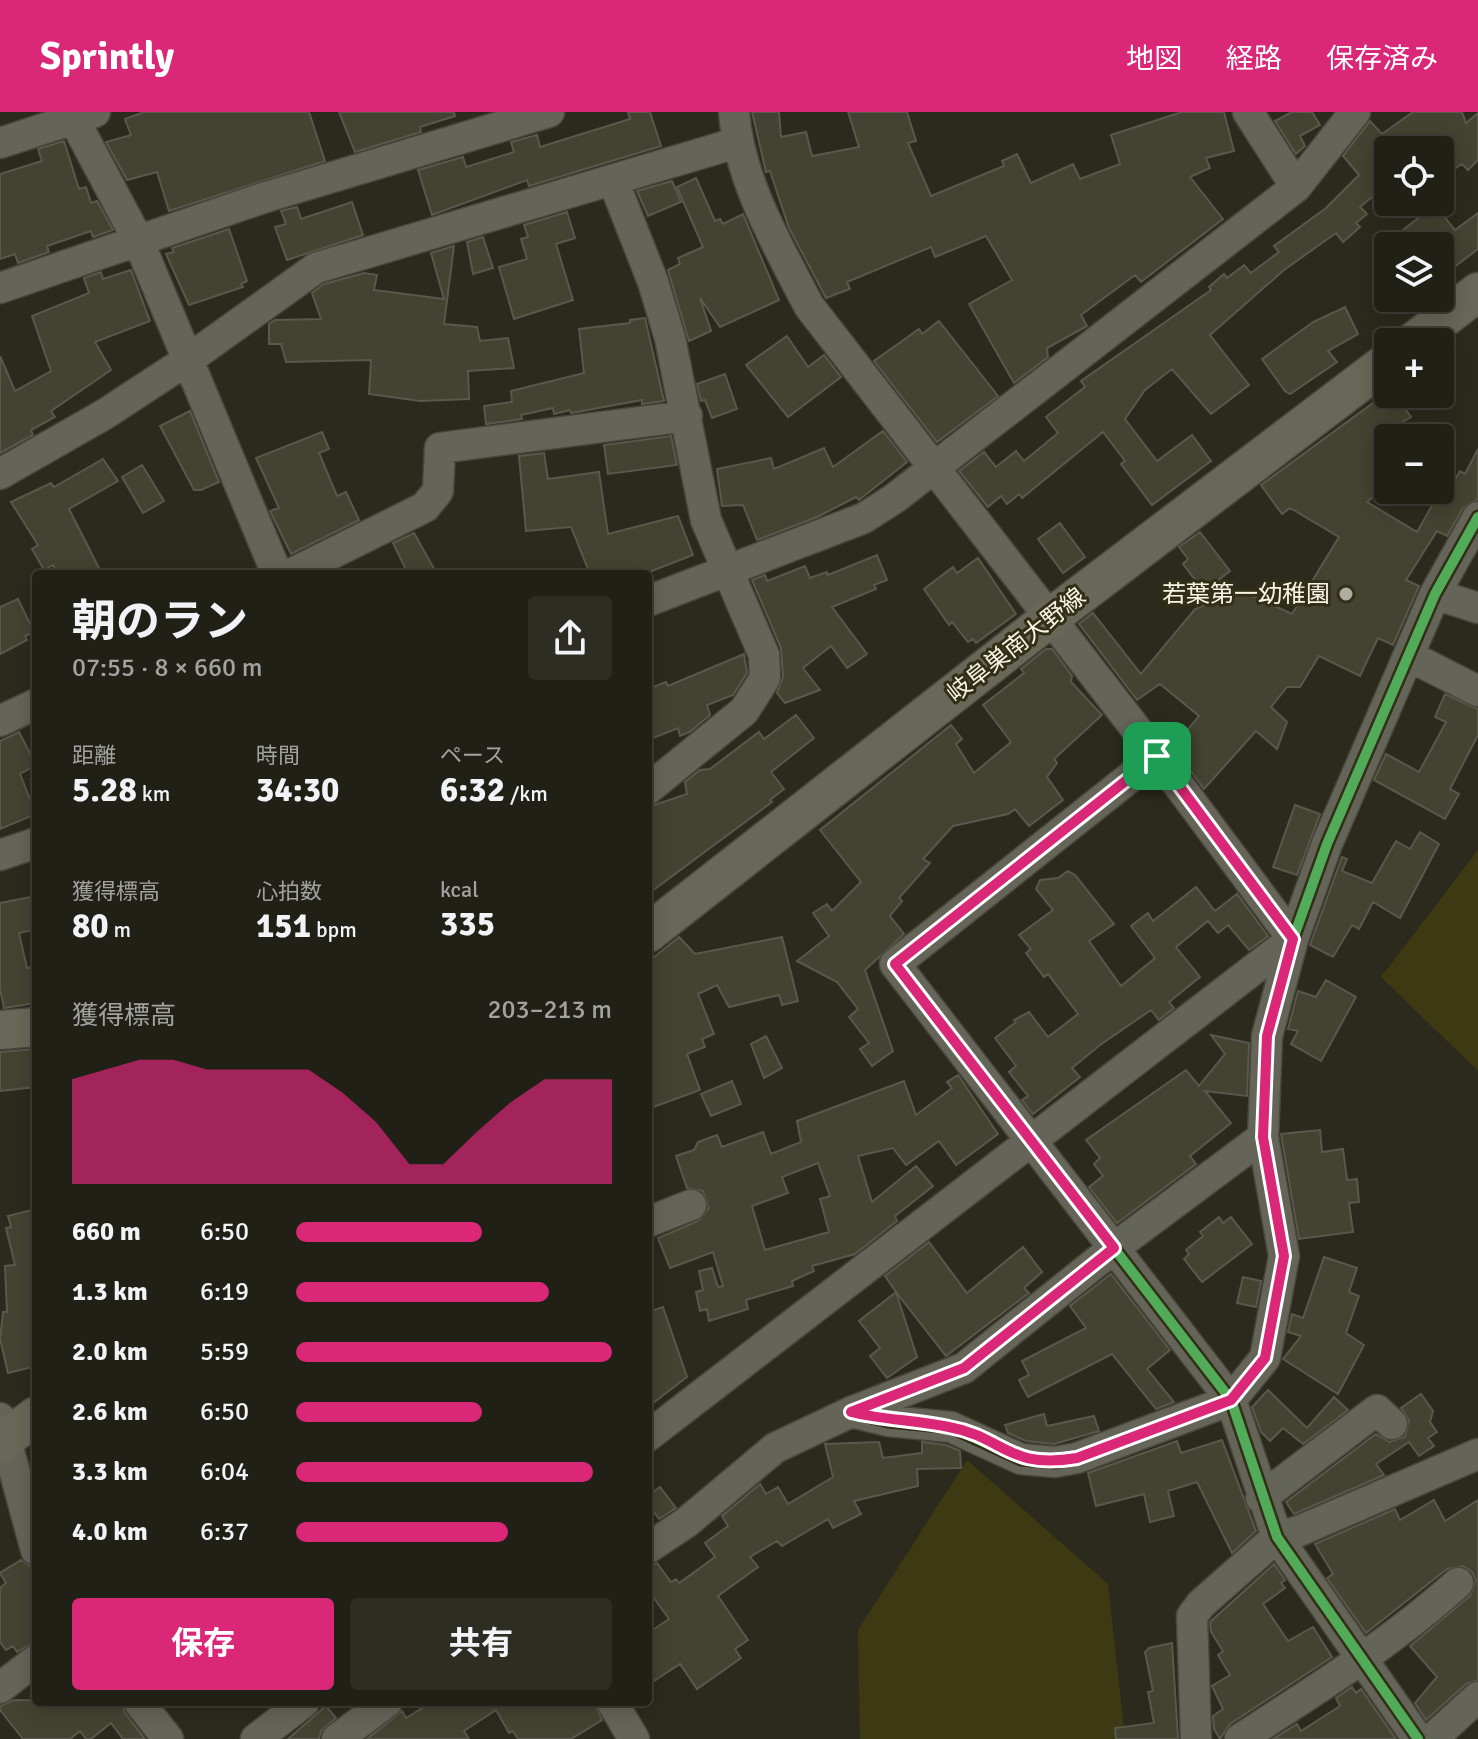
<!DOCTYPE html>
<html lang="ja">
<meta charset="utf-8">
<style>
body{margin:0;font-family:Signika,"Noto Sans JP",sans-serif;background:#2d2d23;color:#f1f3f6;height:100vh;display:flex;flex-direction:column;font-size:30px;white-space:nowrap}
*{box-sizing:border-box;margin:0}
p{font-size:26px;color:#a2a3a1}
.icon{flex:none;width:44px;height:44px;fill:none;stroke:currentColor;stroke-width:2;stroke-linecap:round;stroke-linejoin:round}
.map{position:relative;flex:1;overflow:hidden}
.details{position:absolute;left:32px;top:458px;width:620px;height:1136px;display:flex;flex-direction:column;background:#212016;border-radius:8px;box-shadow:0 4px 20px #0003,0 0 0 2px #3e3e35}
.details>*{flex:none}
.fabs{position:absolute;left:1374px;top:24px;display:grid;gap:16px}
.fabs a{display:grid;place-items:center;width:80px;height:80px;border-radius:8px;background:#212016;box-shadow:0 4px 20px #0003,0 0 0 2px #3e3e35;font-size:40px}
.pin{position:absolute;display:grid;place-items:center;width:68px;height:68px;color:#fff;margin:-34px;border-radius:16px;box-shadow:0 4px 12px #0006}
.round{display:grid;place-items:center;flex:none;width:84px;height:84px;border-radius:8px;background:#2d2d23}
.summary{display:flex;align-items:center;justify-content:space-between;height:136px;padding:0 40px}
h1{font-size:44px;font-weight:700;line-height:60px}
.stats{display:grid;grid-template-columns:repeat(3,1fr);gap:12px;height:136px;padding:8px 40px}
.stats div{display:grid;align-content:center}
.stats b{font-size:34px;font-weight:700}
.stats small{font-size:22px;font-weight:400}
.stats p{font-size:22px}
.chart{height:224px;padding:16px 40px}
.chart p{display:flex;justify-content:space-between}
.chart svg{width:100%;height:144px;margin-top:8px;fill:#db2777;opacity:.7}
.button{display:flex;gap:16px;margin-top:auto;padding:16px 40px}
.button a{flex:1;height:92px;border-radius:8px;background:#db2777;color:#fff;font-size:32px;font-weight:700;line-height:92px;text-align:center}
.button a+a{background:#2d2d23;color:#f1f3f6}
ul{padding:0 40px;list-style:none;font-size:26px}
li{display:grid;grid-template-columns:128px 96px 1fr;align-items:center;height:60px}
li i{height:20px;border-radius:10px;background:#db2777}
header{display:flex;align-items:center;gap:48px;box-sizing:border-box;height:112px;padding:0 40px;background:#db2777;color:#fff}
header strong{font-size:38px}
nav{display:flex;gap:44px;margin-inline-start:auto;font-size:28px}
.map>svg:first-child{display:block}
</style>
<header>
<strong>Sprintly</strong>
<nav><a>地図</a><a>経路</a><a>保存済み</a></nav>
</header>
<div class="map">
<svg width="1478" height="1627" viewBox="0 0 1478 1627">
<rect width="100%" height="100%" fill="#2c2a1d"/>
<path fill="#3d3913" d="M1478 738V959L1381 865Z
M967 1348 1108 1472 1125 1627H860L858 1518Z"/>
<path fill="#444230" stroke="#59584c" stroke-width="2" fill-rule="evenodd" d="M144 0H309L325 49 169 99 157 60 127 68 106 30 131 23 125 7Z
M339 0H454L455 4 420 15 421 20 355 40Z
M628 0H650L661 34 529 74 527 68 432 103 418 58 463 45 466 55 514 40 511 30 537 23 540 35 630 7Z
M752 0H779L781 25 806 20 812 44 859 35 848 0H907L916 29 908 31 931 84 1004 54 1002 49 1017 42 1031 71 1073 52 1080 67 1120 52 1111 23 1182 0H1224L1234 39 1206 46 1210 56 1190 65 1223 107 1141 170 1135 163 1081 203 1087 214 1047 236 1048 245 1014 271 969 192 1012 168 986 124 935 145 931 135 847 170 850 177 826 186 789 116 770 59 766 60Z
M1292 0H1312L1320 13 1300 24 1305 34 1296 42 1275 9Z
M1413 0H1462L1466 11 1478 1V48L1468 58 1462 52 1440 66V38H1388V72L1360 95 1367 102 1356 111 1360 115 1343 130 1336 121 1284 158 1210 223 1249 273 1211 302 1172 257 1145 278 1125 307 1157 349 1192 323 1211 349 1152 393 1121 352 1125 349 1103 320 1022 386 1019 382 1007 392 1001 384 988 395 959 359 984 340 996 355 1016 339 1024 349 1058 321 1046 305 1085 275 1081 269 1211 178 1209 175 1224 162 1227 166 1244 153 1251 161 1279 140 1274 134 1326 96 1359 63 1343 44 1370 9 1382 22Z
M64 29 79 77 86 75 91 91 97 89 113 118 93 125 91 119 47 134 49 140 18 151 15 142 0 147V62L42 49 38 37Z
M696 66 715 109 720 107 723 112 743 102 779 188 720 215 700 186 711 219 689 229 668 158 680 152 678 146 703 135 677 75Z
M672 69 681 90 648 104 637 79Z
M352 90 363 123 287 148 275 115 286 112 281 99 297 95 301 107Z
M1435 93 1455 118 1478 101V137L1440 166V134H1415L1403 118Z
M567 100 575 126 556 132 573 188 514 207 499 155 527 147 521 127 528 125 524 113Z
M229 117 247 169 241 172 243 175 189 193 166 142 174 140 172 136Z
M483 125 493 156 473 162 467 130Z
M454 134 444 212 477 215 480 229 508 226 514 256 468 259 469 287 420 289 369 282 371 248 286 250 281 232H269V212L275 208 321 207 312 181 324 172 364 161 377 163 374 178 444 187 431 141Z
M131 158 150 209 95 230 111 258 51 299 55 305 31 318 33 323 0 341V244L15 279 51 259 32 204 89 181 84 166 101 160 103 167Z
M1345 195 1358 222 1328 239 1337 250 1290 282 1285 279 1262 247 1313 210Z
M645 206 664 289 642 292V288L571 301 570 298 554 302 553 296 521 303 522 307 486 312 484 294 512 290 511 279 584 261 579 217 630 211V208Z
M939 209 998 284 937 330 874 249 919 217 922 222Z
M787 224 808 255 824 243 841 265 788 305 746 253Z
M725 262 737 297 712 306 705 288 701 289 697 272Z
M1377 288 1384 298 1399 288 1411 305 1401 311 1413 326H1388V372L1367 390 1417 420 1439 381 1445 384 1460 359 1465 362 1478 337V387L1463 396 1447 424 1437 419 1406 468 1419 474 1393 533 1378 526 1360 564 1319 544 1300 575H1287L1271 595 1287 610 1277 637 1256 619 1204 677 1173 635 1199 604 1160 572 1137 588 1079 512 1093 501 1141 562 1195 497 1213 490 1204 479 1246 481 1292 502 1339 425 1290 396 1282 402 1261 373Z
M190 299 219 370 201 378H194L160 314Z
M883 319 907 350 859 388 856 385 817 405 757 428 743 393 722 394 717 357 771 346 774 357 824 336 833 355Z
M322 320 329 337 319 341 337 384 346 380 359 408 291 442 270 399 279 396 256 346Z
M671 324 677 353 608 362 604 333Z
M544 341 548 367 599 360 608 422 678 404 693 443 644 462H590L571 415 526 419 519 344Z
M103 347 118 369 69 397 102 462H58L53 453 44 458 32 437 38 433 11 390 51 371 54 375Z
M142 353 164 389 143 401 122 365Z
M1060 411 1085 445 1063 461 1038 427Z
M1200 420 1230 459 1204 479 1183 452 1188 447 1179 435Z
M414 421 437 462H408L393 431Z
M877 443 887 468 874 473 876 477 832 495 867 542 847 556 831 534 803 556 820 578 785 591 777 581 783 565 781 536 752 468 765 463 767 469 805 454 810 466 827 460 828 463Z
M978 446 1016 502 976 531 973 527 968 530 952 510 949 513 924 477 953 455 957 461Z
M18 487 34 520 25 524 27 528 0 542V495Z
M1046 537H1052L1072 564 1071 570 1102 603 1054 647 1057 651 1047 665 1063 688 1029 714 1015 697 1008 702 953 714 923 747 930 751 899 786 902 789 890 804 904 822 865 858 893 939 872 954 860 937 869 931 849 905 858 897 837 870 797 849 829 824 813 801 827 792 832 799 861 770 820 718 951 613 962 627 956 632 974 661 1011 630 983 593 1024 561 1021 557Z
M744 542 747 561 733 583 707 593 710 603 690 620 680 624 678 616 648 628V577L666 570 668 574Z
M1445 582 1478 597V623L1450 677 1459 682 1445 707 1374 668 1386 642 1419 660 1446 610 1435 605Z
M796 603 814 626 771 660 784 677 770 688 772 690 648 782V695L687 682 685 670 700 658 710 657 759 620 764 627Z
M19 620 36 653 20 662 36 702 0 717V629Z
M1295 693 1320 702 1297 763 1273 755Z
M1420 720 1439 732 1400 806 1373 790 1359 817 1352 813 1333 845 1310 833 1342 745 1347 747 1342 759 1372 771 1396 729 1410 737Z
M1068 759 1075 763 1114 812 1089 829 1121 874 1155 846 1131 814 1148 801 1153 809 1196 775 1215 799 1237 782 1268 824 1249 838 1228 813 1218 821 1208 809 1176 835 1200 865 1169 890 1174 896 1159 908 1151 898 1100 933 1072 956 1080 965 1033 1002 1022 988 1028 984 1009 960 1016 954 995 926 1016 910 1014 908 1029 900 1048 925 1078 902 1048 862 1044 865 1026 841 1031 837 1019 823 1053 798 1036 777 1040 768 1058 766Z
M36 784 33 818 19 821 27 856 36 855V891L4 896 0 877V791Z
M679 825 695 842 782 825 798 889 782 893 779 883 729 895 717 873 698 882 714 922 702 927 705 935 687 942 700 978 648 997V850Z
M1326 868 1356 885 1321 949 1291 932 1298 919 1288 917 1298 879 1316 885Z
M1211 923 1249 931 1247 984 1205 979 1231 1011 1190 1044 1196 1052 1117 1111 1089 1075 1103 1064 1094 1052 1100 1046 1086 1028 1186 958 1199 974 1225 942Z
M766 924 782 956 764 966 751 932Z
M36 937V975L0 979V940Z
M958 963 998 1022 956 1053 939 1029 906 1053 893 1036 858 1044 872 1090 916 1054 933 1074 895 1104 897 1109 855 1142 812 1154 814 1159 792 1169 793 1174 746 1188 748 1197 709 1209 707 1197 700 1199 696 1180 703 1178 699 1159 712 1156 718 1175 723 1174 713 1140 670 1156 658 1126 698 1109 709 1096 703 1079 687 1076 676 1044 694 1038 698 1030 717 1023 722 1035 763 1020 771 1042 801 1030 797 1009 904 969 916 1003 952 976 947 970ZM818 1051 830 1084 820 1087 829 1120 765 1138 752 1094 788 1081 782 1065Z
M732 969 741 992 711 1004 701 982Z
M1320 1018 1322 1040 1343 1037 1347 1068 1357 1067 1359 1090 1349 1091 1353 1120 1299 1127 1281 1022Z
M36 1097V1254L8 1261 0 1227 3 1200H7L5 1154 15 1153 6 1116 11 1115 8 1104Z
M1219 1105 1223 1111 1231 1105 1252 1132 1202 1170 1184 1147 1189 1142 1186 1138 1203 1124 1200 1120Z
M929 1130 967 1181 1023 1135 1042 1160 1024 1176 1029 1181 946 1244 896 1180 917 1245 887 1266 870 1244 880 1236 859 1209 896 1180 885 1164Z
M1324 1145 1357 1156 1349 1180 1359 1184 1346 1221 1364 1233 1338 1282 1283 1247 1301 1224 1288 1220 1292 1202 1303 1206Z
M1111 1162 1170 1238 1147 1257 1174 1290 1156 1297 1112 1242 1028 1285 1019 1268 1029 1263 1022 1249 1086 1216 1070 1194Z
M1243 1165 1261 1169 1256 1195 1237 1191Z
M663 1195 687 1265 648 1295V1200Z
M1268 1278 1307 1316 1334 1285 1348 1298 1303 1332 1283 1316 1270 1329 1261 1320 1252 1295Z
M1421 1282 1433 1299 1430 1310 1437 1320 1428 1326 1434 1334 1419 1344 1409 1330 1376 1352 1384 1363 1294 1402 1286 1390 1369 1327 1376 1322 1389 1330 1405 1325 1409 1308 1401 1296Z
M1044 1302 1047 1314 1094 1304 1099 1319 1054 1332 1026 1329 1008 1321 1005 1313Z
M1222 1328 1256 1419 1232 1441 1197 1370 1168 1379 1174 1404 1150 1410 1144 1382 1096 1394 1088 1361 1177 1329 1181 1341Z
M879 1330 883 1346 922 1341V1330L946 1333 960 1339 961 1356 917 1357 918 1374 854 1389 861 1402 833 1416 828 1407 782 1434 777 1429 750 1445 758 1455 718 1484 748 1528 735 1537 741 1546 697 1577 680 1552 648 1573V1521L669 1507 648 1478V1454L657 1451 671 1470 676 1467 679 1471 715 1445 705 1431 728 1414 722 1404 760 1372 766 1382 778 1375 788 1392 833 1365 825 1332Z
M660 1375 676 1396 659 1407 648 1392V1384Z
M1434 1388 1445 1409 1478 1388V1568L1466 1572 1426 1608 1415 1591 1437 1565 1410 1534 1470 1484 1476 1468 1472 1460 1463 1454 1447 1457 1366 1521 1327 1466 1333 1462 1315 1432 1395 1397 1400 1408Z
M21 1448 33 1456 36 1467V1529L17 1540 13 1534 6 1538 0 1530V1476L6 1471 0 1461Z
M1274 1452 1285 1468 1281 1471 1285 1476 1263 1492 1288 1529 1313 1515 1332 1545 1230 1612 1220 1627 1214 1617 1213 1604 1223 1597 1212 1574 1230 1563 1218 1543 1223 1539 1211 1520 1210 1510Z
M1172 1531 1178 1627H1116L1115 1616 1154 1611 1148 1580 1153 1579 1145 1540 1149 1536Z
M1352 1575 1356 1581 1361 1577 1396 1627H1273L1297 1612 1301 1619 1340 1594 1336 1586Z
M14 1588 121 1590 125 1601 145 1627H123L111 1611 91 1627H86L80 1619 70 1627H23L0 1598V1594Z
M432 1590H594L602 1608 571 1627H518L513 1619 509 1621 496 1598 464 1619 469 1627H367L402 1599 406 1606Z
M326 1594 336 1606 321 1619 319 1627H288Z"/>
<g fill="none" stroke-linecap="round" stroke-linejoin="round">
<defs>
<path id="minor" d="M70 0 138 128 277 462
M734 0C739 68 778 134 809 194L1157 644 1293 827
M1248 0 1296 75
M0 31 95 0
M613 68 653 170 670 226 706 408 764 543 765 566 744 599 648 677
M0 176 263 86 549 0
M0 362 105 302 189 247 316 156 736 31
M291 462 425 395 438 379 440 336 687 304
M1435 482 1478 496
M648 489 864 406 895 386 1296 75 1355 0
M1409 544 1478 579
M0 609 36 592
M1157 644 895 852 1231 1288 1277 1425 1418 1627
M0 743 36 731
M648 1110 691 1093
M851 1300 888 1309 951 1315 1021 1347 1055 1350 1077 1346 1231 1288 1265 1246 1284 1144 1263 1025 1267 924 1293 827 1327 732 1435 482 1478 405
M0 1306 36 1438
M648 1324 1293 827
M1261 1386 1377 1298 1392 1312
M648 1436 687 1410 775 1336 851 1300 964 1256 1114 1136 1263 1025
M0 1576 36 1548
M139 1590 168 1627
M612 1590 634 1627
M256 1627 304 1590
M337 1627 387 1590
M1196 1627 1192 1504 1201 1492 1277 1425 1299 1419 1478 1342
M1240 1627C1316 1578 1391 1531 1458 1471
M1432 1627 1478 1585"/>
<path id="major" d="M1413 230 1478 180
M648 821 1050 506 1388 249
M0 918 36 915
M0 1331 36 1304"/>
</defs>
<use href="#minor" stroke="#49473c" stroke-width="33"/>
<use href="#major" stroke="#49473c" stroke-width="41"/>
<use href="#minor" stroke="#656459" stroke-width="30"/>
<use href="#major" stroke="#696758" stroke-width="38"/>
<defs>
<path id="cycleway" d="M1157 644 895 852 1231 1288 1277 1425 1418 1627
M851 1300 888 1309 951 1315 1021 1347 1055 1350 1077 1346 1231 1288 1265 1246 1284 1144 1263 1025 1267 924 1293 827 1327 732 1435 482 1478 405"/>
</defs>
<use href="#cycleway" stroke="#322f17" stroke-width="15"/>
<use href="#cycleway" stroke="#51ab58" stroke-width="10"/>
</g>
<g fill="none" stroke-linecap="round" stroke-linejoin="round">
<defs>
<path id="route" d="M1157 644 1293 827 1267 924 1263 1025 1284 1144 1265 1246 1231 1288 1077 1346C1008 1358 1004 1325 949 1315 916 1308 883 1308 851 1300L964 1256 1114 1136 895 852Z"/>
</defs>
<use href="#route" stroke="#fff" stroke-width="16"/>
<use href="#route" stroke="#db2777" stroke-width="10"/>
</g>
<circle fill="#b0aea0" stroke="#322f17" stroke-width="3" cx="1346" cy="482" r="8"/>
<g text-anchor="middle" stroke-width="6" stroke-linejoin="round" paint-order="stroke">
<g font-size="24" fill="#f7f5e6" stroke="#322f17" text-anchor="end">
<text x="1330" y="490">若葉第一幼稚園</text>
</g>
<g font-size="24" fill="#f7f5e6" stroke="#322f17">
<text transform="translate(1016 533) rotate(-38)" y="8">岐阜巣南大野線</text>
</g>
</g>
</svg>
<div class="fabs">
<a><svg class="icon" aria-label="locate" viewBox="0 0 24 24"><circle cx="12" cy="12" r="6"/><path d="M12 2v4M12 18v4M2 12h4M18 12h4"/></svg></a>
<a><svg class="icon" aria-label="layers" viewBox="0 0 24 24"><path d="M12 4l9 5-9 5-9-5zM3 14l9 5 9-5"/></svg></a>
<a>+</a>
<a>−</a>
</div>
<div class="pin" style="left:1157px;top:644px;background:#1e9e55"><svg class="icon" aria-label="arrive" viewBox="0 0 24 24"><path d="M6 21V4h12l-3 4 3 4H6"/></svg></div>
<section class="details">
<div class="summary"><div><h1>朝のラン</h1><p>07:55 · 8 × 660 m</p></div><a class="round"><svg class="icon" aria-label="share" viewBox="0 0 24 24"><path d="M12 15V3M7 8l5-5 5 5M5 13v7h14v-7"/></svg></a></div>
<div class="stats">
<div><p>距離</p><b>5.28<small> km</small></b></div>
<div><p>時間</p><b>34:30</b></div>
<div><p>ペース</p><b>6:32<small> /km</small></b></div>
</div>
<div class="stats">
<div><p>獲得標高</p><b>80<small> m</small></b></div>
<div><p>心拍数</p><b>151<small> bpm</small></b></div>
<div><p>kcal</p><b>335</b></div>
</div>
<div class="chart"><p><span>獲得標高</span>203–213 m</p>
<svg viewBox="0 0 160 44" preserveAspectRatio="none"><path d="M0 44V12L10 9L20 6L30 6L40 9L50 9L60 9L70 9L80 16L90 25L100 38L110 38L120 28L130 19L140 12L150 12L160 12V44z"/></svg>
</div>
<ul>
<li><b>660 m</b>6:50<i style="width:59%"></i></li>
<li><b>1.3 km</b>6:19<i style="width:80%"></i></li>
<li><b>2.0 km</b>5:59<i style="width:100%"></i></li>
<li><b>2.6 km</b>6:50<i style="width:59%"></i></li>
<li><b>3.3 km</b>6:04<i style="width:94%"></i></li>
<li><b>4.0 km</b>6:37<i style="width:67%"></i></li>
</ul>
<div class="button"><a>保存</a><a>共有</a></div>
</section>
</div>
